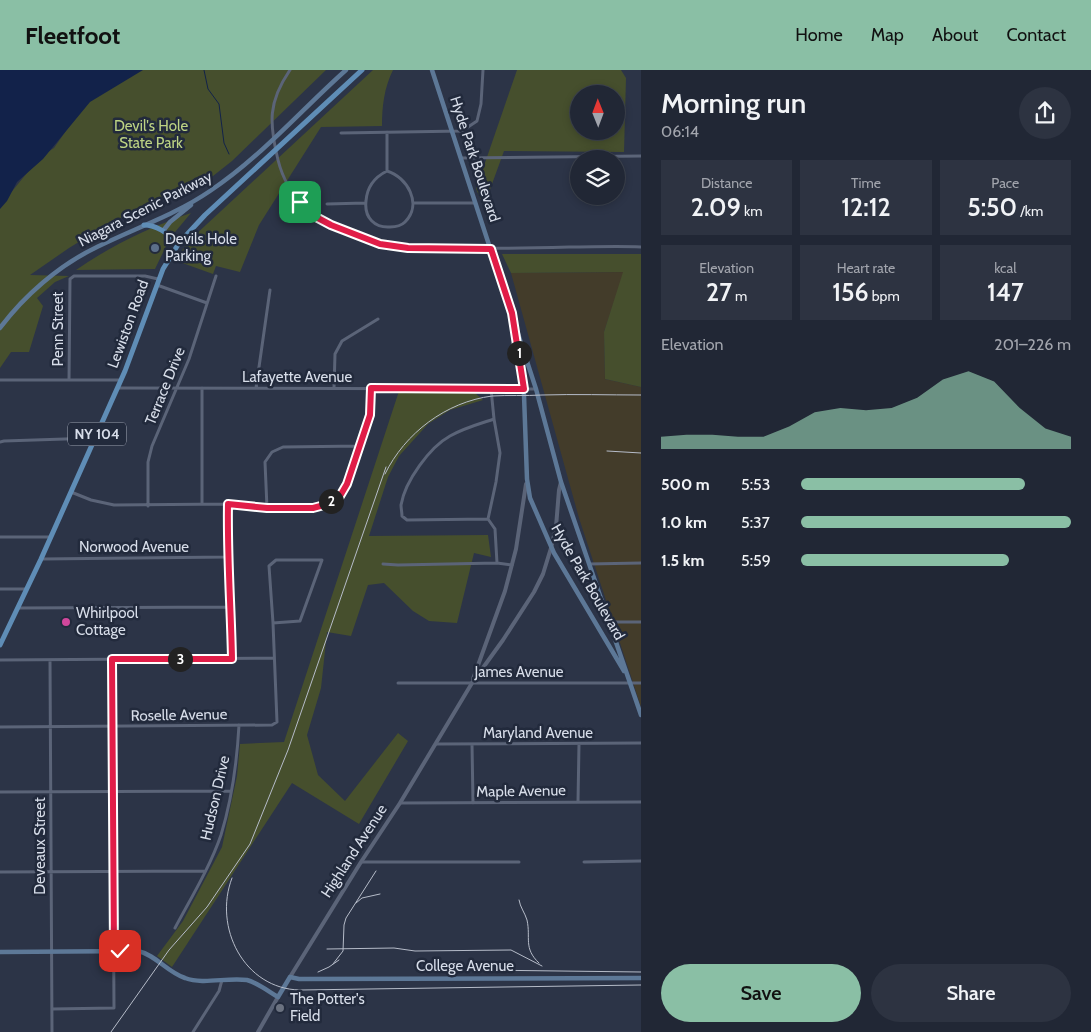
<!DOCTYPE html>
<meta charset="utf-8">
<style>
body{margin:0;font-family:Cabin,sans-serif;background:#2d3341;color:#f1f3f6;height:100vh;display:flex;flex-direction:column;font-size:19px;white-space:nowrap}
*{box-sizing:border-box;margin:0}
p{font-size:16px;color:#a2a5ad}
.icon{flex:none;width:28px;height:28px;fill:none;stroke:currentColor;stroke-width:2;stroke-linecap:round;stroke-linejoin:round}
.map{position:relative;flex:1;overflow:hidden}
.side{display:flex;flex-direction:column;background:#212735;width:450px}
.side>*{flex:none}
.needle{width:32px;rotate:359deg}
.fabs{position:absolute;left:570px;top:15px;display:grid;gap:10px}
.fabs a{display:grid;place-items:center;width:55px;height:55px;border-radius:50%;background:#212735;box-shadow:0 2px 8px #0003,0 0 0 1px #3e4450;font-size:25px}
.pin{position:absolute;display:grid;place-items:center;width:42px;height:42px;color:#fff;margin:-21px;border-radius:10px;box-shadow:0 2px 8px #0006}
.km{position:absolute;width:25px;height:25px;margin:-12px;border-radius:50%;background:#222;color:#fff;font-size:14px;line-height:25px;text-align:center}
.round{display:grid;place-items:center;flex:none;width:52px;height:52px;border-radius:26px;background:#2d3341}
.overview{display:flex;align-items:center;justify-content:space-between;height:85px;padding:0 20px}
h1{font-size:28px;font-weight:600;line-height:38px}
.stats{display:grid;grid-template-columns:repeat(3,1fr);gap:8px;height:85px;padding:5px 20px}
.stats div{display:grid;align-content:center;border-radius:0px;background:#2d3341;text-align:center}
.stats b{font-size:25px;font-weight:600}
.stats small{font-size:14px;font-weight:400}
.stats p{font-size:14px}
.chart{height:140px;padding:10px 20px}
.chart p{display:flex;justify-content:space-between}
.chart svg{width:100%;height:90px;margin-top:5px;fill:#8abfa5;opacity:.7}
.cta{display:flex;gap:10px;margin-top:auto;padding:10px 20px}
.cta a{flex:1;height:58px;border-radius:30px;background:#8abfa5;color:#111;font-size:20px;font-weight:600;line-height:58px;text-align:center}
.cta a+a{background:#2d3341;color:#f1f3f6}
ul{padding:0 20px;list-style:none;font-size:16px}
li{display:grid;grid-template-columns:80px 60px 1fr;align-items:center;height:38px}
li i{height:12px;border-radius:6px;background:#8abfa5}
header{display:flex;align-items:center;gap:30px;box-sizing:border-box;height:70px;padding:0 25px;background:#8abfa5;color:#111}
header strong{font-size:24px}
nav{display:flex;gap:28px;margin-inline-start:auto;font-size:18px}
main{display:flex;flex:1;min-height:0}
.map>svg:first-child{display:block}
</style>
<header>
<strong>Fleetfoot</strong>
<nav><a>Home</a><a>Map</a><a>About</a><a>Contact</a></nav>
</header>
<main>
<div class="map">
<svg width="641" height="962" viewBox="0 0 641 962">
<rect width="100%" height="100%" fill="#2c3447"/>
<path fill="#433c2a" d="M624 202 604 262 605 309 641 317V637L579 448 511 203Z"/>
<path fill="#464f2d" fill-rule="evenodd" d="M132 0H326L232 91 213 106 199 114 154 132 110 153 69 178 30 205 69 206 55 212 37 228 43 236 29 282H11L0 298V136L36 92 43 85 54 78 84 35Z
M373 0H393C384 18 382 37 382 56L321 57 259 155 240 202 216 196 213 204 174 190 193 167Z
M517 0H621L626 8 624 82 504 81 484 136 476 119ZM579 24H616V61H579Z
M191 143 170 168 155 199 76 200C112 175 150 157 191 143Z
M502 184H641V317L605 309 604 262 623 202 511 203Z
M399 321 475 323 483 330 450 340 428 354 399 386 388 407 369 466 488 465 491 487 474 483 457 553 429 551 413 541 384 513 368 515 351 566 327 562 321 618 307 665 318 705 345 731 398 663 408 671 359 754 292 713 172 897 157 886 183 851 222 777 237 706 240 674 284 672Z"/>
<path fill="#12224a" d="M0 0H143L90 32 43 89 17 112 7 131 0 139Z"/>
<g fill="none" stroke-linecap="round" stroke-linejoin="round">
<path stroke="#12224a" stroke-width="1" d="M204 0 208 19 219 34 224 73 229 84"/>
<path stroke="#5b6478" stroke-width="3" d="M290 0C268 32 269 53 278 90 288 130 315 149 352 164 362 168 373 173 384 175 406 180 429 178 452 178 491 179 530 178 569 177 593 177 617 176 641 177
M341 63 462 61 477 51 481 34 483 0
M461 88 641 86
M387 101C407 107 423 134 405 152 401 156 395 157 390 157 375 158 364 148 366 131 367 117 375 107 387 101Z
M387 101V62
M413 133H475
M327 134 365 133
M157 215 207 233
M0 310H121
M69 310 70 209 74 206H145L158 209
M118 318 536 319
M202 318V434
M256 318 270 220
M334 318 335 284 342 271 378 249
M494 349 500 383 496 412 488 449 495 459 497 493 512 495
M0 372 4 371 95 368
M71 422 91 430 114 435 228 434 267 438H313L328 434 339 426 347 414 370 345 371 318
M228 434C227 486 231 537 232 589
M148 436V392L152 376 189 289 216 206
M267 438 265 392 272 382 283 377 360 376
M488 449 407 450 402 446C402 443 401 438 401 435 405 411 430 377 450 366 464 358 479 354 494 349L491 319
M0 467H50
M42 489 227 487
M276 490H322L300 551 273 553 269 496Z
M383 494 398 495 497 493
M589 494 641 493
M0 519H26
M18 538 231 537
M609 552H641
M0 590 274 588
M50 590 52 962
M398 613H641
M0 657 272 655 277 652 273 553
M436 674 641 673
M472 674 473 733
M0 722 231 721
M578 732 579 674
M400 733 641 732
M362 792H519
M584 792 641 791
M0 802 205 801
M175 858C191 828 210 797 221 765 232 729 237 692 239 655
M52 939 114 938 112 589
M193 962 219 921 222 910"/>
<path stroke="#5b6478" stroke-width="4" d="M473 609 505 521 516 479 526 414
M290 907 361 792 400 733 472 613 503 570 534 522 543 504 551 478 556 457 559 420 561 412
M258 962 278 927"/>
<path stroke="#5d7897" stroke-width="4.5" d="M432 0 536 319 561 412 641 645
M163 161 170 152 191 135
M0 258C24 226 58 196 95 178 133 159 175 145 210 121 261 87 301 40 346 0
M516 264 524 325 527 409 530 428 554 483 624 601
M0 882 138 881C156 885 167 902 185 908 204 915 227 907 247 910 258 913 268 921 278 927L290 907 299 909 641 908"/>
<path stroke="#5f8db6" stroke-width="5" d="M144 155C158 155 169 165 179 173
M0 575 41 489 125 301 163 199 179 173 205 145 362 0"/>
<path stroke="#b6bcc9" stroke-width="1" d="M607 381 641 383
M385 404C405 363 446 332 492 326 508 325 525 326 542 325 575 324 608 325 641 325
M232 808C213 857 244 919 300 920L641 915
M519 830C520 837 525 843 527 850 531 868 523 878 539 893
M356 833 362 828 380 824
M327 879 394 878 415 881 511 880 542 896
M333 894 343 881 344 855 346 848 376 801
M479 900 641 902
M318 902 329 897 339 890
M111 962 169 880 207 837 250 774 288 680 386 397"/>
</g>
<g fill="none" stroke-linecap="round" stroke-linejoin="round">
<defs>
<path id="route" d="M120 881H114L112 589H232C231 537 227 486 228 434L267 438H313L328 434 340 426 347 414 370 345 371 318 524 319 512 243 491 179 408 178 380 174 331 155 316 147 300 132"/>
</defs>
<use href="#route" stroke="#fff" stroke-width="10"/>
<use href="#route" stroke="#e11d48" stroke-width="6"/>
</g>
<circle fill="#5c6f8a" stroke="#222a3c" stroke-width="2" cx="155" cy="178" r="5"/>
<circle fill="#d1479c" stroke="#222a3c" stroke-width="2" cx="66" cy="552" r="5"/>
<circle fill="#6b7280" stroke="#222a3c" stroke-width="2" cx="280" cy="938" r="5"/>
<g text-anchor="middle" stroke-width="5" stroke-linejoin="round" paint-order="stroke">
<rect fill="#222a3c" stroke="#a1a7b5" stroke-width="1" x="68" y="352.5" width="58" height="23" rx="4"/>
<g font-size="14" font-weight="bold" fill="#d7dde9">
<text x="97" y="369">NY 104</text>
</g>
<g font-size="15" fill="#bdd383" stroke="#222a3c">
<text x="151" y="61">Devil's Hole<tspan x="151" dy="17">State Park</tspan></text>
</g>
<g font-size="15" fill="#d7dde9" stroke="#222a3c">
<text transform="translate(475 89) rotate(72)" y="5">Hyde Park Boulevard</text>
<text transform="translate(145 139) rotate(-27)" y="5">Niagara Scenic Parkway</text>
<text transform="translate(128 254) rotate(-70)" y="5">Lewiston Road</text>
<text transform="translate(58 259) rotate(-90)" y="5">Penn Street</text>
<text x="297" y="312">Lafayette Avenue</text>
<text transform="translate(165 316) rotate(-68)" y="5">Terrace Drive</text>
<text x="134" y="482">Norwood Avenue</text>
<text transform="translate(588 512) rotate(60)" y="5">Hyde Park Boulevard</text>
<text x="519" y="607">James Avenue</text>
<text transform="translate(179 645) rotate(-1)" y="5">Roselle Avenue</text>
<text x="538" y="668">Maryland Avenue</text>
<text transform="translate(521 721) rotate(-1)" y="5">Maple Avenue</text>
<text transform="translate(215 728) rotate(-77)" y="5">Hudson Drive</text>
<text transform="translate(40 776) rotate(-90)" y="5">Deveaux Street</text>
<text transform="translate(354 781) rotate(-57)" y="5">Highland Avenue</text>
<text x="465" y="901">College Avenue</text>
</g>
<g font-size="15" fill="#d7dde9" stroke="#222a3c" text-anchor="start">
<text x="165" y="174">Devils Hole<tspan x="165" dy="17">Parking</tspan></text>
<text x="76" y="548">Whirlpool<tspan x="76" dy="17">Cottage</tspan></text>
<text x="290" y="934">The Potter's<tspan x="290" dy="17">Field</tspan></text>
</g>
</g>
</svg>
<div class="fabs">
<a><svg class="needle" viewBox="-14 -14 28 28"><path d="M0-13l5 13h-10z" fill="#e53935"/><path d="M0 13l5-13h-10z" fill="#a2a5ad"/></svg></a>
<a><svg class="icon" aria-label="layers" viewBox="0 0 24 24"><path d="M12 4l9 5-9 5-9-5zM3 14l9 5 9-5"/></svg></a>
</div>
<div class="pin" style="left:300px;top:132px;background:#1e9e55"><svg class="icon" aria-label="arrive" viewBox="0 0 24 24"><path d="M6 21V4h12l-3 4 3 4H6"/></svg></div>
<div class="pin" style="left:120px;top:881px;background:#d93025"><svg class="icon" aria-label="check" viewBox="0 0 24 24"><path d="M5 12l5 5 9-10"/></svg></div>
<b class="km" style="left:519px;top:283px">1</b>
<b class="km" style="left:331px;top:431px">2</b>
<b class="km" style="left:180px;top:589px">3</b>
</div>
<section class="side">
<div class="overview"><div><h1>Morning run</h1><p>06:14</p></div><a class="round"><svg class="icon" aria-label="share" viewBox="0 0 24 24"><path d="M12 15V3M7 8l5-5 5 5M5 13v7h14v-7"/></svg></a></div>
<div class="stats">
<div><p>Distance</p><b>2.09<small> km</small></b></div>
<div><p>Time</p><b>12:12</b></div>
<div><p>Pace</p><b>5:50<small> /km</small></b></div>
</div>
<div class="stats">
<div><p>Elevation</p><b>27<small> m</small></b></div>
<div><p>Heart rate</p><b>156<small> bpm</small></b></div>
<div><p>kcal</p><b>147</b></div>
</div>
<div class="chart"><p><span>Elevation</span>201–226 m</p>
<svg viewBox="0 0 160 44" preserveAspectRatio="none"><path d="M0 44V38L10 37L20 37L30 38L40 38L50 33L60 26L70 24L80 25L90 24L100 19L110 10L120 6L130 11L140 24L150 34L160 38V44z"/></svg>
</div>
<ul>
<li><b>500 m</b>5:53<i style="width:83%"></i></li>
<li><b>1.0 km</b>5:37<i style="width:100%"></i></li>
<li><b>1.5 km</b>5:59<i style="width:77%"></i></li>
</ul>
<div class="cta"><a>Save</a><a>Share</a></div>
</section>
</main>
